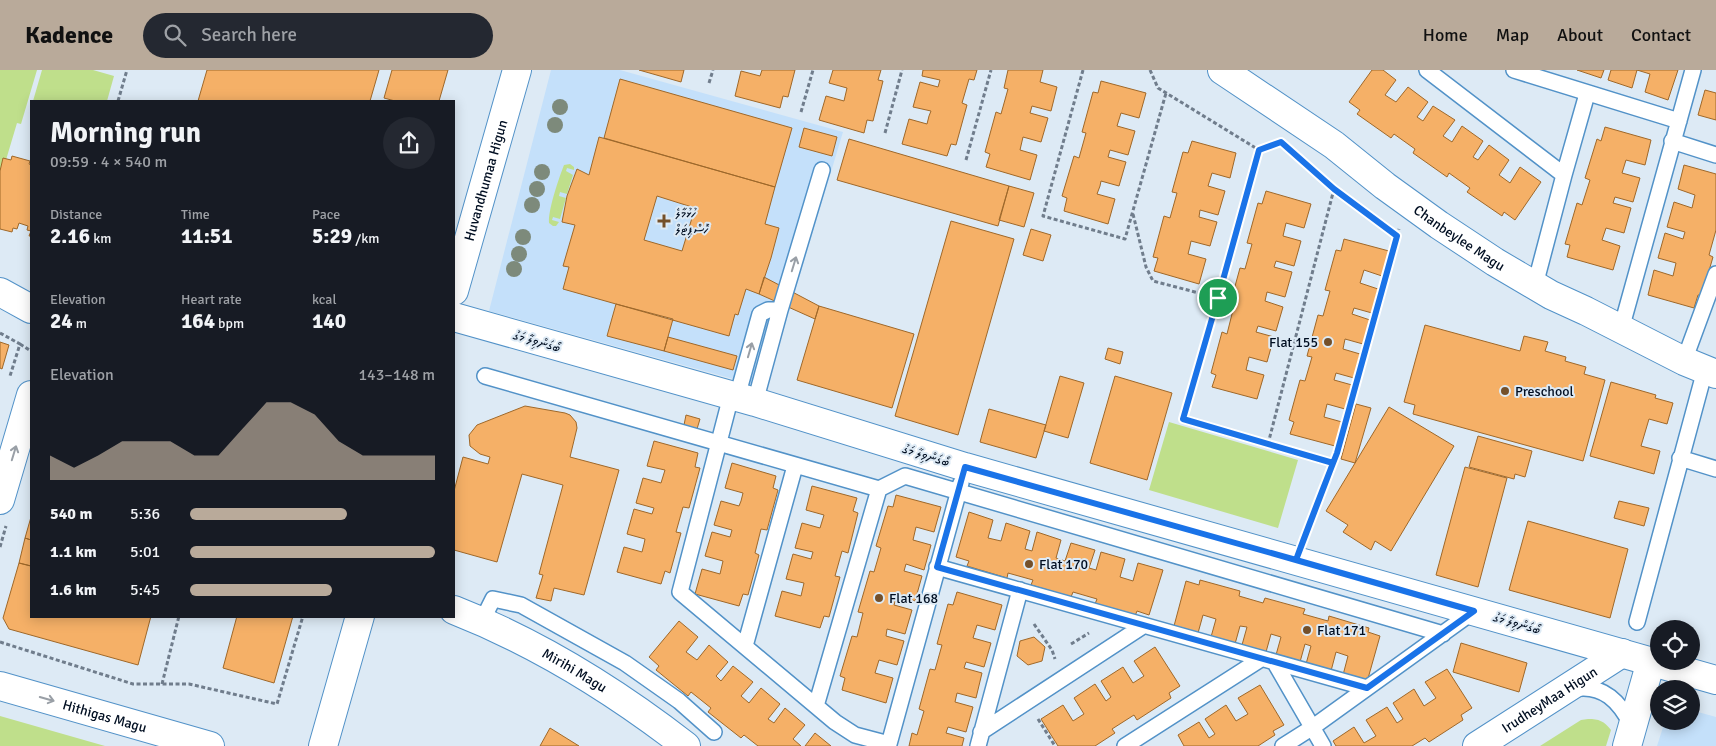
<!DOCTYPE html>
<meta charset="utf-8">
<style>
body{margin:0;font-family:Signika,"Noto Sans Thaana",sans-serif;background:#242831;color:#f1f3f6;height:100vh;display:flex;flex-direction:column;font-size:19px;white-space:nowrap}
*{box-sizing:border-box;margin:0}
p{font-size:16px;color:#9ea1a6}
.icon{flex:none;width:28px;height:28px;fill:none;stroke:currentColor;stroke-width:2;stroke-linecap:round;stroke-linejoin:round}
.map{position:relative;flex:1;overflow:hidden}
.drawer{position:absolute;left:30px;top:30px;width:425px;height:518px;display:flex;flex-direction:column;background:#171b24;border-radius:0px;box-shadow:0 2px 12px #0003}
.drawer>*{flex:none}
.buttons{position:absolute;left:1650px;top:550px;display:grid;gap:10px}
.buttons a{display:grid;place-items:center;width:50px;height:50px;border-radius:50%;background:#171b24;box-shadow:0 2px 12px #0003;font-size:25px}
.pin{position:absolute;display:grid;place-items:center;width:42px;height:42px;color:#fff;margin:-21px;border:2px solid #fff;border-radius:50%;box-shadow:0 1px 5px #0007}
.round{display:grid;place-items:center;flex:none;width:52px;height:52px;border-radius:26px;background:#242831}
.head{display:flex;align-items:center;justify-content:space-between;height:85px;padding:0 20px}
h1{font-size:28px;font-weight:800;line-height:38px}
.stats{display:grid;grid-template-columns:repeat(3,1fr);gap:8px;height:85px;padding:5px 20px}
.stats div{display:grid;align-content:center}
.stats b{font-size:21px;font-weight:800}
.stats small{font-size:14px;font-weight:400}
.stats p{font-size:14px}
.chart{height:140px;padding:10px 20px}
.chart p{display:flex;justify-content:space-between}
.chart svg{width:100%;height:90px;margin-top:5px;fill:#b9aa9a;opacity:.7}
ul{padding:0 20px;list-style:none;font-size:16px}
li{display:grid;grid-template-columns:80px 60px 1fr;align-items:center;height:38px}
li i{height:12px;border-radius:6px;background:#b9aa9a}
header{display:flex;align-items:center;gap:30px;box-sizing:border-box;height:70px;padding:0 25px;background:#b9aa9a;color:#111}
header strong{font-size:24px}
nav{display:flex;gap:28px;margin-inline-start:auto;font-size:18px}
.search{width:350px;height:45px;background:#242831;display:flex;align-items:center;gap:12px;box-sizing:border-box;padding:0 18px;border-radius:28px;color:#9ea1a6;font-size:19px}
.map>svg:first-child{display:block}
</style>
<header>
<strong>Kadence</strong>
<div class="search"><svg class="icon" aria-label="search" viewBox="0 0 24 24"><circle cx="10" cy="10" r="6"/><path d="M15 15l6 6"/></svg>Search here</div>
<nav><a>Home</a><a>Map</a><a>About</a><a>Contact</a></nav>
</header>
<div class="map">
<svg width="1716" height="676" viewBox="0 0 1716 676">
<rect width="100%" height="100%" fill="#ddeaf5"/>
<path fill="#c4e0fa" d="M551 0H620L843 62 766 318 489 241Z
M1691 640 1716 647V676H1657L1665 651H1691Z"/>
<path fill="#bfdf8b" d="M0 0H37L21 54 17 53 0 110Z
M42 0H93L114 6 107 31H33Z
M570 94 574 97V100L567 98 566 101 573 105 567 124 560 122 559 126 566 128 560 149 553 147 552 150 559 152 556 156H553L549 153C548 140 559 108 564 95Z
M1169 352 1298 390 1278 458 1149 420Z
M0 646 105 676H0Z
M1588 649C1599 649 1604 651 1611 660L1606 676H1540L1581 650Z"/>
<path fill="#f5b067" stroke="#9f6829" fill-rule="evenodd" d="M207 0H379L370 31H198Z
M392 0H448L439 31H395L384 28Z
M639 0H684L681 12Z
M762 0H795L788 27 783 26 780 38 735 26 741 1 760 6Z
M833 0H881L878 10 883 11 873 51 867 50 864 63 819 50 826 26 844 31 847 18 829 13Z
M923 0H977L974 10 969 9 962 33 967 35 956 75 951 74 947 86 902 74 909 49 927 54 929 46 931 41 913 37 920 12 938 17 940 10 922 6Z
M1008 0H1043L1040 12 1057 17 1051 41 1032 36 1030 43 1048 48 1041 72 1023 67 1020 80 1037 85 1030 110 986 97 990 84 985 82 996 42 1001 44 1008 19 1004 18Z
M1372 0H1383L1396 10 1385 25 1396 32 1408 17 1428 32 1417 47 1423 51 1433 36 1455 50 1443 66 1452 72 1462 56 1483 71 1473 87 1478 90 1489 75 1509 90 1499 105 1510 113 1520 97 1541 112 1515 150 1504 142 1502 146 1467 122 1470 118 1449 103 1447 107 1413 83 1415 79 1394 64 1391 68 1357 44 1360 40 1349 32Z
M1577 0H1604L1601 8Z
M1611 0H1678L1668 30 1645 22 1650 4 1637 0 1632 18 1608 10Z
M620 9 792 58 775 117 604 68Z
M1101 11 1146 23 1139 48 1121 43 1117 56 1135 61 1128 85 1110 80 1108 87 1126 92 1119 116 1101 111 1100 116 1097 124 1115 129 1108 154 1064 141 1067 128 1062 126 1074 86 1079 88 1086 63 1082 62 1093 22 1098 23Z
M1705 20 1716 23V50L1698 45Z
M1605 57 1651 70 1645 95 1626 90 1622 103 1640 108 1633 132 1615 127 1613 133 1631 138 1624 163 1606 158 1602 170 1620 176 1613 200 1567 187 1570 175 1565 174 1577 133 1582 135 1590 110 1585 108 1597 69 1601 71Z
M804 58 837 67 832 86 799 77Z
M599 67 775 117 765 154 779 158 771 188 759 224 746 219 738 245 735 244 729 266 563 219 569 197 563 196 575 155 562 152 567 126 577 99 589 105ZM657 126 695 138 682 181 644 170Z
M849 69 1009 116 998 156 837 110Z
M1192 71 1236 83 1230 108 1212 103 1208 116 1225 121 1218 145 1200 140 1199 147 1217 152 1210 176 1191 171 1190 176 1188 184 1206 189 1199 214 1154 201 1158 188 1153 187 1164 146 1170 148 1177 123 1172 122 1183 82 1188 83Z
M12 86 30 91 29 94 31 95V166H29L31 161 27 160 28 156 19 153 17 159 13 158 12 162 0 159V101L3 88 11 90Z
M1684 95 1716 104V160L1709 185 1713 187 1702 225H1698L1694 238 1648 225 1654 200 1673 206 1676 193 1658 188 1665 163 1683 169 1685 162 1667 157 1674 132 1692 138 1695 125 1678 119Z
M1009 116 1034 123 1024 157 999 150Z
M1266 121 1311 134 1304 158 1286 153 1283 166 1301 171 1294 196 1276 191 1274 197 1292 202 1285 227 1267 222 1265 231 1283 237 1276 261 1258 256 1256 262 1274 267 1267 292 1249 287 1246 300 1264 305 1257 329 1212 317 1216 305 1211 303 1222 262 1227 264 1233 240 1229 238 1240 198 1245 199 1252 174 1247 173 1258 133 1262 134Z
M951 151 1014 169 958 365 895 346Z
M1031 159 1051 165 1043 191 1023 185Z
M1344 169 1389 181 1382 206 1364 200 1360 213 1378 219 1372 243 1354 238 1352 244 1370 250 1363 274 1345 269 1343 279 1360 284 1354 308 1336 303 1334 310 1352 315 1345 339 1327 334 1324 347 1342 352 1335 376 1290 364 1294 352 1289 350 1300 310 1305 311 1312 287 1307 286 1318 245 1323 246 1330 221 1325 220 1336 180 1341 181Z
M764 207 819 236 815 249 759 224Z
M616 234 673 249 664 281 607 266Z
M819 236 914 264 892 338 797 310Z
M1425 255 1520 281 1524 266 1548 272 1545 281 1566 287 1565 291 1586 297 1584 304 1605 310 1583 391 1413 344 1415 335 1404 332Z
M668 267 737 286 733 300 664 281Z
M0 272 9 275 2 299 0 298Z
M1108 278 1123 282 1120 294 1105 289Z
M1060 306 1084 313 1068 368 1044 361Z
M1115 306 1172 323 1147 410 1090 393Z
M1611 312 1656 325 1655 328 1673 333 1667 354 1649 349 1641 376 1660 381 1654 404 1590 386Z
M1356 334 1371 338 1355 393 1341 389Z
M525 336 565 343 570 345 576 352 577 358 570 387 619 400 584 525 554 518 551 531 536 528 543 505 539 504 563 415 522 404 497 492 454 480V421L463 387 488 394 490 387 480 384 470 376 469 365 477 355Z
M1389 337 1454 376 1391 481 1375 471 1371 480 1343 462 1348 455 1326 441Z
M989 339 1046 355 1036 388 980 372Z
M686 345 700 349 697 359 684 355Z
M1478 366 1532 381 1525 407 1515 404 1514 409 1469 397Z
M654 371 698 383 695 397 700 398 689 438 683 437 676 462 681 463 670 503 665 501 661 514 617 502 624 477 642 482 644 474 645 469 627 464 634 439 652 444 654 438 636 433 643 408 661 413 665 400 647 396Z
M732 393 776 406 773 418 778 420 767 460 761 459 755 483 759 485 748 525 743 524 739 536 695 524 702 499 720 504 723 491 705 486 712 462 730 467 732 460 714 455 721 431 739 436 741 431 743 423 725 418Z
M1465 397 1507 408 1478 517 1436 505Z
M812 416 857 428 853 441 858 443 848 483 842 481 835 506 840 507 829 547 824 546 820 558 775 546 782 521 801 526 804 513 786 509 793 484 811 489 813 482 795 478 802 453 820 458 824 445 806 440Z
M896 425 941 437 934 462 916 457 913 470 931 475 924 500 906 494 904 501 922 506 915 531 897 525 894 535 912 540 905 564 887 559 886 566 904 571 897 595 879 590 875 603 893 608 886 633 842 620 845 608 840 606 852 566 857 567 863 543 858 542 870 501 874 502 881 478 876 476 888 436 893 437Z
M1619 431 1649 438 1644 456 1614 448Z
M969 442 993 450 988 468 1001 471 1006 453 1030 461 1025 479 1032 481 1037 462 1061 470 1056 488 1065 491 1071 473 1095 480 1089 498 1096 500 1101 482 1125 489 1120 507 1133 511 1138 493 1163 500 1149 545 1137 541 1135 546 1095 534 1097 529 1073 522 1071 527 1031 515 1033 510 1008 503 1007 508 967 496 969 491 956 487Z
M31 447V470L25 468Z
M1528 451 1628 479 1610 548 1509 520Z
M25 468 31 470V496L19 493Z
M19 493 31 496V546H151L138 595 9 559 3 548Z
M1200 510 1240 521 1239 526 1263 533 1265 528 1305 539 1303 544 1328 551 1329 546 1369 558 1368 562 1380 566 1367 612 1343 605 1348 586 1336 582 1331 601 1306 594 1311 576 1305 574 1300 592 1276 585 1281 567 1271 564 1266 582 1242 575 1247 557 1240 556 1235 574 1211 567 1216 549 1203 545 1198 563 1174 556 1186 511 1199 515Z
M957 522 1002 535 995 560 977 555 973 568 991 573 984 597 966 592 964 598 982 603 976 628 957 623 955 632 973 637 966 662 948 657 946 663 964 668 962 676H909L912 663 917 665 924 641 919 639 930 599 935 600 942 575 937 574 948 534 953 535Z
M237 546H293L274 613 223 598Z
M679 551 698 567 686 582 697 590 709 575 728 592 716 606 721 611 733 596 753 612 741 626 749 633 761 618 780 634 768 649 774 653 785 638 805 655 793 669 801 676H758L744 665 741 668 708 642 711 638 691 622 688 626 656 600 659 596 649 587Z
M1034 567 1045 577 1042 591 1028 595 1017 586 1020 571Z
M1461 573 1527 593 1519 622 1453 602Z
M1155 577 1180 616 1169 623 1171 628 1137 650 1134 645 1112 659 1115 663 1095 676H1058L1041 649 1063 635 1073 651 1084 644 1074 628 1095 614 1106 631 1111 627 1101 611 1123 597 1133 613 1144 606 1134 591Z
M1447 599 1472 638 1461 645 1463 650 1429 672 1425 668 1412 676H1336L1333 671 1354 657 1364 673 1376 666 1366 650 1387 637 1397 653 1403 649 1393 633 1414 619 1424 636 1436 628 1425 612Z
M1260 615 1284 655 1273 661 1275 665 1258 676H1184L1178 665 1199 652 1209 668 1215 664 1205 649 1226 635 1236 651 1248 644 1238 628Z
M550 658 579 676H540Z
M815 663 831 676H805Z"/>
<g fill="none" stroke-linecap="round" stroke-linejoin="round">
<defs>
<path id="service" d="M1427 0 1564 105
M1514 0 1679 51
M1672 71 1716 85
M1535 215 1564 105 1587 24
M780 240 822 100
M1621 259 1693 0
M1684 291 1716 204
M485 306 879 419 905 406 1443 564
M731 326 680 522 835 652 855 665 889 674 961 413
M737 327 760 244 768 240H780L755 332
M1680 388 1716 399
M937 497 1367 618
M482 551 493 529 521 535 625 593 679 631 714 662
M1637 552 1705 300
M745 576 795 396
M1275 593 1323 676
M1573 619C1603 613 1620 632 1632 656
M816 636 879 419
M981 662 1143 556
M978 676 1020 520
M1125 676 1261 589
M1283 676 1313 657 1474 541"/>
<g id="minor">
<path id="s1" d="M1222 0 1334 75 1385 116 1439 155 1495 192 1551 225 1586 241 1684 291 1716 304"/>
<path d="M0 222 31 239"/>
<path d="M454 247 755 332 965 397 1716 610"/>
<path d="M0 430 31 325"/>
<path id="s2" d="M454 540C538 573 615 621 686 676"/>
<path id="s3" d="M1477 676 1622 583"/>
<path d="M1627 676 1651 591"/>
</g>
<g id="tertiary">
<path id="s4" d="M454 221 517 0"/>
<path id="s5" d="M0 616 210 676"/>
<path d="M323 676 360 546"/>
</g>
</defs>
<use href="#service" stroke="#5292c8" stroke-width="18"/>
<use href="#minor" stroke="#5292c8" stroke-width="30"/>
<use href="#tertiary" stroke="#5292c8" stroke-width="30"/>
<path stroke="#707d8c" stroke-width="3" stroke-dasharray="4 2.5" stroke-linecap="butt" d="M1083 0 1043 146 1125 169 1166 23
M1150 0 1158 18 1259 80
M709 13 713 0
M118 31 127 0
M801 42 813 0
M885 63 902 0
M1279 73 1259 80 1183 349 1333 393
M1298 87 1334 119 1397 166
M966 90 991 0
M1133 144 1146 197 1153 211 1218 228
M0 263 20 274 10 306
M20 274 31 281
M1268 374 1334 119
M1306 464 1337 383 1399 159
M0 477 6 456
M1034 554 1052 580 1055 589
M0 572 133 614H189L277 634 303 546
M1071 574 1089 563
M162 614 179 546
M1038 649 1055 676"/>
<use href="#service" stroke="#fff" stroke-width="15"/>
<use href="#minor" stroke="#fff" stroke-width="28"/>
<use href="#tertiary" stroke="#fff" stroke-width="28"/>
</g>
<g fill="#7d8a7b">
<circle cx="560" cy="37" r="8"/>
<circle cx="555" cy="55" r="8"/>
<circle cx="542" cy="102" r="8"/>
<circle cx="537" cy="119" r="8"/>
<circle cx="532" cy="135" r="8"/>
<circle cx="523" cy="167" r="8"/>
<circle cx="519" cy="184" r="8"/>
<circle cx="514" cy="199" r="8"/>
</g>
<defs><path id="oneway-shaft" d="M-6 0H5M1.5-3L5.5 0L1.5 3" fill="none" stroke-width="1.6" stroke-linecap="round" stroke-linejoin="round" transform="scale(1.25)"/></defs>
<g stroke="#999fa6">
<use href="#oneway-shaft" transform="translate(794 194) rotate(-73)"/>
<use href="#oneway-shaft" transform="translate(750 280) rotate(-74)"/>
<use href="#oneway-shaft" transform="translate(14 383) rotate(-73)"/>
<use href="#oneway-shaft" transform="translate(47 629) rotate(16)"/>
</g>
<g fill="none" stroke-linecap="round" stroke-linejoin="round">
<defs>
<path id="route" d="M1218 228 1183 349 1333 393 1296 490 965 397 937 497 1367 618 1474 541 1296 490C1309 454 1323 419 1337 383L1397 166 1334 119 1281 72 1259 80 1218 228"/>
</defs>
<use href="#route" stroke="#fff" stroke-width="10"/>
<use href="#route" stroke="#1a73e8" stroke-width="6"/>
</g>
<g fill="#74502a" stroke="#ddeaf5" stroke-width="2">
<path d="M661.5 143.5h5v5h5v5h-5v5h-5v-5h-5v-5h5z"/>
<circle cx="1328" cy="272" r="5"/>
<circle cx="1505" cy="321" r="5"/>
<circle cx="1029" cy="494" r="5"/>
<circle cx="879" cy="528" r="5"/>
<circle cx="1307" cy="560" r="5"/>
</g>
<g text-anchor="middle" stroke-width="4" stroke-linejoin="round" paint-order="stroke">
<g font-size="14" fill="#000e21" stroke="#ddeaf5">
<text dy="5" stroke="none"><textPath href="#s4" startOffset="115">Huvandhumaa Higun</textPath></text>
<text dy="5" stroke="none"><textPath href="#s1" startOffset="291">Chanbeylee Magu</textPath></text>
<text transform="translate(537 271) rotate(16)" y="5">ބޯގަންވިލާ މަގު</text>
<text transform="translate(926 385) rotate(17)" y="5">ބޯގަންވިލާ މަގު</text>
<text transform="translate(1517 553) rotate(16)" y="5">ބޯގަންވިލާ މަގު</text>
<text dy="5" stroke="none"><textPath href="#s2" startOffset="135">Mirihi Magu</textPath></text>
<text dy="5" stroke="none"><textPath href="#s3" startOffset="86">IrudheyMaa Higun</textPath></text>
<text dy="5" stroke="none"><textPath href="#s5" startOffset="109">Hithigas Magu</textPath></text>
</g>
<g font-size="14" fill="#000e21" stroke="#ddeaf5" text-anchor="start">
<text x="675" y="148">ހުޅުމާލެ<tspan x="675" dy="16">ހޮސްޕިޓަލް</tspan></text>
<text x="1318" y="277" text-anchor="end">Flat 155</text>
<text x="1515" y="326">Preschool</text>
<text x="1039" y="499">Flat 170</text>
<text x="889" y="533">Flat 168</text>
<text x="1317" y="565">Flat 171</text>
</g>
</g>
</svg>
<div class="buttons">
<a><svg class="icon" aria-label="locate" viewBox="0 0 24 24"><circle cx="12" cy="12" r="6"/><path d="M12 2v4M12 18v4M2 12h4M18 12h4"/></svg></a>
<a><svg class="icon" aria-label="layers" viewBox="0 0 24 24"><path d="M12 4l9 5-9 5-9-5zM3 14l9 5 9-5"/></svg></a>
</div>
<div class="pin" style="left:1218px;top:228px;background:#1e9e55"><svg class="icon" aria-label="arrive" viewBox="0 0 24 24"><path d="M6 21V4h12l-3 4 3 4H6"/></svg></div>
<section class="drawer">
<div class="head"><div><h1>Morning run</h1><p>09:59 · 4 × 540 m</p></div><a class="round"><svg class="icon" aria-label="share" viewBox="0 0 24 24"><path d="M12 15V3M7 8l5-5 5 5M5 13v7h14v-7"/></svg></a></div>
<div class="stats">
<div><p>Distance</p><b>2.16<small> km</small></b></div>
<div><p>Time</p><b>11:51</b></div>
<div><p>Pace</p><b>5:29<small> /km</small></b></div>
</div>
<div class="stats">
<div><p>Elevation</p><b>24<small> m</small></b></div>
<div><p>Heart rate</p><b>164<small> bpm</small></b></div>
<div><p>kcal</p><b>140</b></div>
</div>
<div class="chart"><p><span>Elevation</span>143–148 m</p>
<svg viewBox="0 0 160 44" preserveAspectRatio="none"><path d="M0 44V32L10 38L20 32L30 25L40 25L50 25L60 32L70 32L80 19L90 6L100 6L110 12L120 25L130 32L140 32L150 32L160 32V44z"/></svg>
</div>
<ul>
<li><b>540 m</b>5:36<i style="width:64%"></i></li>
<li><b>1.1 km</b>5:01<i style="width:100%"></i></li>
<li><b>1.6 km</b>5:45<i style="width:58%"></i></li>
</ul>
</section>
</div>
